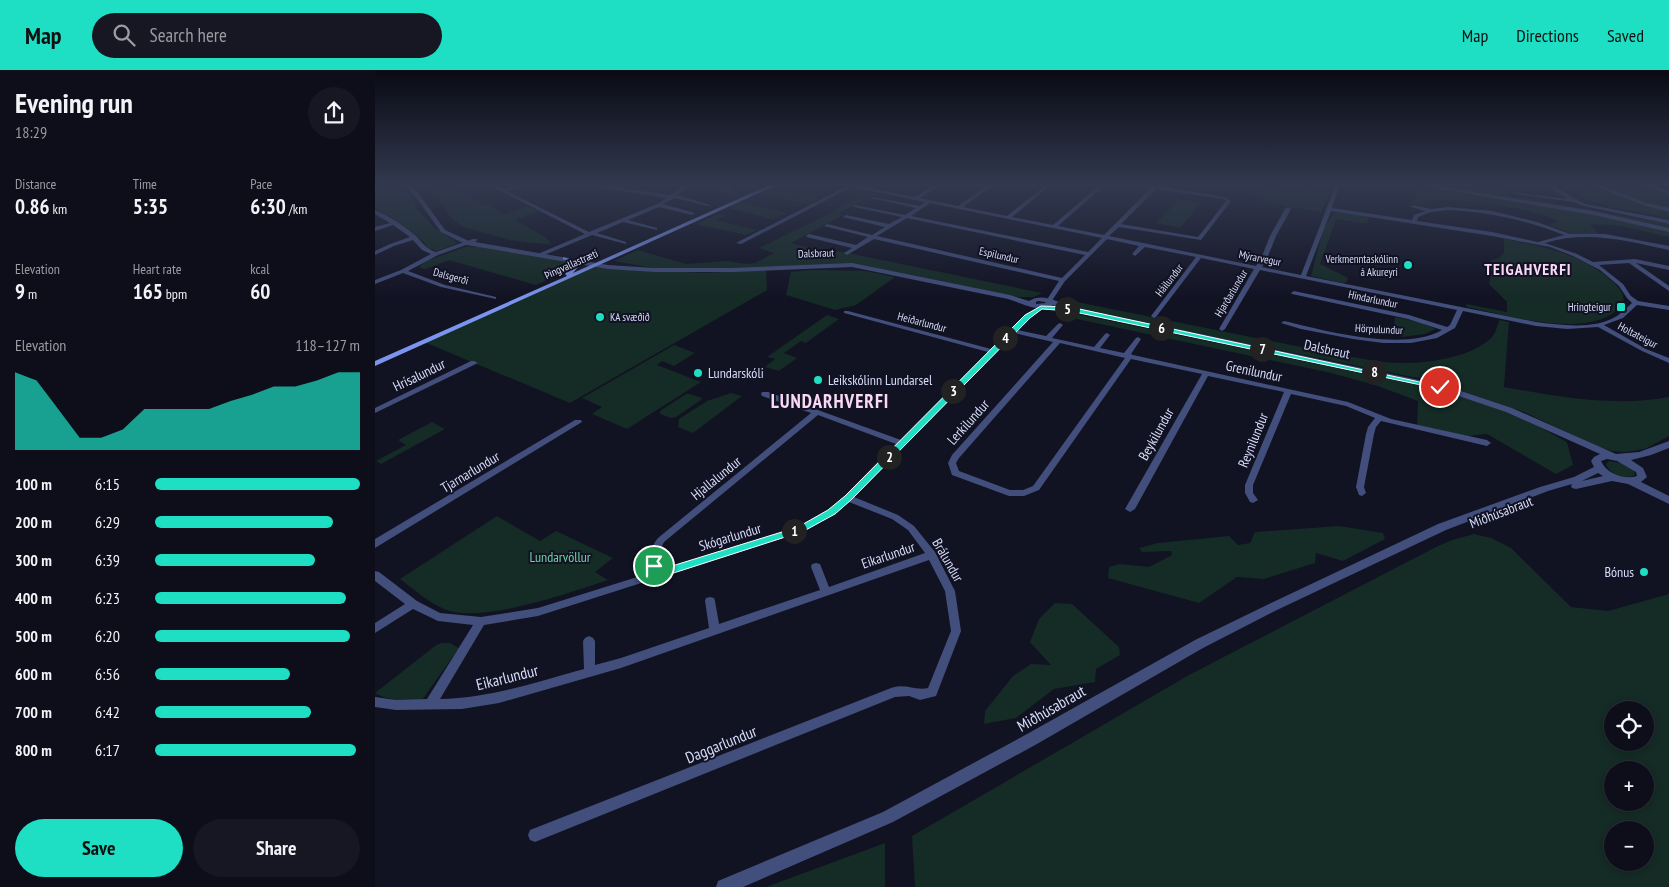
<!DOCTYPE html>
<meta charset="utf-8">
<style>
body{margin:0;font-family:"PT Sans Narrow",sans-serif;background:#161723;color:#f1f3f6;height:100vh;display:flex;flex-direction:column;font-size:19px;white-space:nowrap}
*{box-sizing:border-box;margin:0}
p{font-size:16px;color:#9a9ca2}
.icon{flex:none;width:28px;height:28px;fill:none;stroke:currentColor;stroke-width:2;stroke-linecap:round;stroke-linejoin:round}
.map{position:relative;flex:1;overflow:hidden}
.panel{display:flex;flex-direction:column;background:#0d0e1a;width:375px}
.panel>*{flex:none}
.buttons{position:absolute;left:1229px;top:631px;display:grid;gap:10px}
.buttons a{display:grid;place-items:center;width:50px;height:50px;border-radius:50%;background:#0d0e1a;box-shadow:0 2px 8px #0003,0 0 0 1px #2d2e39;font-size:25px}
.pin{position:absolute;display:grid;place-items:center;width:42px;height:42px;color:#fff;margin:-21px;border:2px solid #fff;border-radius:50%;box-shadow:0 1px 5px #0007}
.km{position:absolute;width:25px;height:25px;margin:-12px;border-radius:50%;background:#222;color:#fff;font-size:14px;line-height:25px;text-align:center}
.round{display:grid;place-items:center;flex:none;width:52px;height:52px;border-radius:26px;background:#161723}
.overview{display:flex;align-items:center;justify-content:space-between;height:85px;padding:0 15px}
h1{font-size:28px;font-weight:700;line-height:38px}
.figures{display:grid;grid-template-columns:repeat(3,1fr);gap:8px;height:85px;padding:5px 15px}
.figures div{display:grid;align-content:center}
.figures b{font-size:21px;font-weight:700}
.figures small{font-size:14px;font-weight:400}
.figures p{font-size:14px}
.chart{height:140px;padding:10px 15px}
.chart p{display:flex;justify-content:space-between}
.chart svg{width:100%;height:90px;margin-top:5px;fill:#1edfc4;opacity:.7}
.action{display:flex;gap:10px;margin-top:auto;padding:10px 15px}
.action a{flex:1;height:58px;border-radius:30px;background:#1edfc4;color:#111;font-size:20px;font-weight:700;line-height:58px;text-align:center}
.action a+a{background:#161723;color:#f1f3f6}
ul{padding:0 15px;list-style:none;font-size:16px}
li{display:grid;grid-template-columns:80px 60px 1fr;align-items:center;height:38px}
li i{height:12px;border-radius:6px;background:#1edfc4}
header{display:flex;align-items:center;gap:30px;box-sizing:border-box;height:70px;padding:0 25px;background:#1edfc4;color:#111}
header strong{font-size:24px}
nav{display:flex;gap:28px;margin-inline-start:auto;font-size:18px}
.search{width:350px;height:45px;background:#161723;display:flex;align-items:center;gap:12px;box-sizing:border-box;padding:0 18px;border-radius:28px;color:#9a9ca2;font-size:19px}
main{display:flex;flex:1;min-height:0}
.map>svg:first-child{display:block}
</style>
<header>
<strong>Map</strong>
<div class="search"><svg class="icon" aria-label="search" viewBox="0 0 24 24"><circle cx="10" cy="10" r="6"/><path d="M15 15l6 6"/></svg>Search here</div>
<nav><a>Map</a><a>Directions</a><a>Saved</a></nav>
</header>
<main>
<section class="panel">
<div class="overview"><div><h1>Evening run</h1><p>18:29</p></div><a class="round"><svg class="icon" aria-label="share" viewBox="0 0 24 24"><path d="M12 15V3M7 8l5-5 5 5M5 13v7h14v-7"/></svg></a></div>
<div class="figures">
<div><p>Distance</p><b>0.86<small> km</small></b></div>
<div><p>Time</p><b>5:35</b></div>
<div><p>Pace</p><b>6:30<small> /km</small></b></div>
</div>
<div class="figures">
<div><p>Elevation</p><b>9<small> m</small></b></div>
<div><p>Heart rate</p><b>165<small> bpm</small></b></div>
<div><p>kcal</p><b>60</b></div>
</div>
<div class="chart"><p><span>Elevation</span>118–127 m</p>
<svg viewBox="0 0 160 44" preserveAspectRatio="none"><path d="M0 44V6L10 10L20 24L30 38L40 38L50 34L60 24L70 24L80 24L90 24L100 20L110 17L120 13L130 13L140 10L150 6L160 6V44z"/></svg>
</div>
<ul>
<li><b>100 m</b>6:15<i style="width:100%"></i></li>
<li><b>200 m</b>6:29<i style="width:87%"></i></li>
<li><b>300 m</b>6:39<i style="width:78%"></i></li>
<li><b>400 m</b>6:23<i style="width:93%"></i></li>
<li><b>500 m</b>6:20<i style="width:95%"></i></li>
<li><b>600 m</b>6:56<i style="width:66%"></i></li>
<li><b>700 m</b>6:42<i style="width:76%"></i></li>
<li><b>800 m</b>6:17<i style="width:98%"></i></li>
</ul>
<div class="action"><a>Save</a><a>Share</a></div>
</section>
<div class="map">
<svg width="1294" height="817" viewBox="0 0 1294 817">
<rect width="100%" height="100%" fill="#111222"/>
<path fill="#152b25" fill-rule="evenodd" d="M0 114 25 116 38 127 42 140 52 149 57 156 83 173 62 181 53 178C49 168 12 143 0 139Z
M44 114H72L107 135H113L129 144 152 137 164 141 140 150 170 167 177 175 136 170 88 157 74 146 71 137Z
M405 114H411L402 119 444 128 432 134 385 123Z
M817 114H836L885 122 896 118 899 114H904L901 119 922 123 925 118 955 123 946 142 886 132 890 126Z
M973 114H1024L1194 140 1294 161V167C1272 162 1236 151 1215 155L1224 164H1197L1174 155 1183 152C1174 139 1069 127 1051 130L1047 135 1038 133 1042 122 991 115 977 116 972 125 968 124Z
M1042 114H1131L1135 118 1134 127Z
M1188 114H1212L1253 130 1294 142V148L1235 137 1203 126 1210 122Z
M1219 114H1264L1294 124V139L1278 135Z
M480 119 501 124 464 143 468 145 416 173 457 184 463 181 667 223 659 227H643L479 194 355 199H285L239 191 263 180 311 194 352 191 371 194 380 193 399 183 384 178 460 141 459 140 486 126 471 121Z
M1145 127 1294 154V158L1147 130Z
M804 129 826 133 805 158 781 153Z
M367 132 412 143 398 149 353 138Z
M961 141 989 145 994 148 992 153H988L961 149 945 194 973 208 972 212 967 213 936 206 949 158Z
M343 144 350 145 341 150 382 160 371 165 320 154Z
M1129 169C1168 176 1210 185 1239 213 1245 219 1250 225 1248 233 1221 273 1130 245 1092 237L1091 234 1132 242V232L1114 214 1116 205 1113 198 1116 190 1124 188 1129 183Z
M91 177C111 175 177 186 196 194L197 199 161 215 74 190 50 199 44 197 51 191Z
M219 197 328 203 391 200 392 220 195 333 49 272Z
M435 200 490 201 520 207 481 235 460 240 411 225 416 202Z
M697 231 961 284C985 288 1009 294 1033 293 1059 292 1093 287 1114 270 1120 265 1122 258 1124 250L1134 252 1129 317C1184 327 1238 337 1294 327V366L1270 379 1251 382 1237 381 1223 377 1149 342 1057 311 691 237Z
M687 241 1063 319 1122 338 1157 353 1192 372 1198 395 1181 404 1112 364 1092 366 1042 355 1043 331 1000 315 956 303 683 245Z
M452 245 464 249 431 273 426 271 409 283 422 288 404 301 390 297 400 289 392 287Z
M1020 247 1044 252 1061 259 1050 264 1027 267 1016 258 1019 256Z
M299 275 320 283 299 296 287 291 282 295 326 312 252 359 217 344 227 337 207 328Z
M356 323 367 326 318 363 303 357 304 349 332 331Z
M311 324H315L327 328 326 330 301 347 296 348 285 344V341Z
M57 352 70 359 6 394 1 391 31 375 23 370Z
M1234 391 1247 393 1259 400 1260 405C1250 411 1235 405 1231 394Z
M122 446 165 471 181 461 238 488 220 502 233 510C196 522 105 555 69 539 53 532 38 519 25 509Z
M964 456 1008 463 1010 469 968 491 941 483 940 493 889 509 862 507 824 533 733 508 734 497 745 494 774 497 797 485 796 481 767 482 764 478 783 473 854 466 863 475 875 473 880 462Z
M1099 464 1116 468 1136 478 1196 537 1233 541 1294 524V817H540L537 766 814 605 1061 477 1077 470ZM1238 640H1270V672H1238ZM1238 700H1270V732H1238ZM1238 760H1270V792H1238Z
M680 533 697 534 744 577 745 585 721 599 720 612 679 619 641 648 609 654 610 641 638 606 656 594 676 595 655 572 664 549Z
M66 573H75L84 578 47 630C31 632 14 631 0 623L60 576Z
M510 773V817H391Z"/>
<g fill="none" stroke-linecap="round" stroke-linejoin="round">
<path fill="#424e7b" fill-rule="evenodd" d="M112 114H118L129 119 146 114H155L132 121 214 162 282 134 292 128 203 114H218L295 125 311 114H317L302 125 335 135 333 136 300 128 288 134 320 143 317 145 284 137 253 150 282 158V160L248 152 222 163 251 172V174L217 165 167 186 165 185V183L210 164Z
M465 114H476L540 127 561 114H567L545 128 583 136 614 114H620L588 137 632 146 672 114H677L637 147 678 155 726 114H731L683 156 729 165 780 114H785L784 116 850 127 856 131 826 170 744 157 734 166 881 196 887 186 895 166 910 139 913 137 916 139 901 166 893 186 887 197 926 205 961 114H965L957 138 1037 150 1039 145 1050 141 1036 137V136L1038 135 1056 139 1073 137 1117 141 1162 152 1195 164H1230L1294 176V180C1253 171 1212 160 1170 173L1202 184 1218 192 1260 189 1294 196V200L1261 193 1294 216V221L1254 193 1224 195 1248 214 1256 226 1263 231 1294 236V240L1262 235 1248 248 1229 255 1271 279 1294 288V293L1267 281 1223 257 1192 259 1161 256 1088 241 1080 258 1062 268 1036 273H1008L978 269 926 259 906 253 909 251C951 261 1029 282 1067 260L1033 249 917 224 916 223 919 221 1034 245 1072 257 1075 255 1082 240 885 200 850 259 847 261 844 259 879 199 826 188 781 247 779 248 776 246 821 187 770 177 760 186 757 184 764 176 732 169 690 211 676 232 674 233 671 231 684 211 499 169 472 185 469 183 477 178 432 167 431 166 434 164 481 175 493 167 449 156 452 154 497 165 510 157 468 147 471 145 514 154 527 147 479 137V135L530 145 541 138 496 128 498 127 545 136 550 132 477 117 366 174 361 173 472 116ZM781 119 849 129 851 131 823 167 746 154ZM555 133 727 168 713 182 536 146ZM1073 140C1113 142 1152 150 1189 165L1163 172 1117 162 1042 151 1043 147 1056 142ZM956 141 1117 166 1175 177 1198 186 1225 200 1244 216 1252 228 1257 233C1252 237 1248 242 1242 246 1219 260 1187 255 1161 252L931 206ZM532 148 710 185 687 208 502 166Z
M1168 114 1177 115 1210 134 1294 150V154L1209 136 1198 132 1136 123 1138 122 1193 129Z
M1214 114H1221L1272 133 1294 138V142L1268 135Z
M1264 114H1272L1294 121V124Z
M0 140C14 146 28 155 40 165 47 172 51 179 61 182L98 169H102V171L63 185 33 201 70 215 121 227V229L66 217 28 203 0 214V210L26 200 56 184 47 180 38 170 19 176 0 185V181L15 174 35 167 18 155 0 161V157L15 153 0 144Z
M666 236 669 238 668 239 654 247 642 260 671 266 683 254 685 253 688 255 677 268 719 277 730 264 732 263 735 265 725 278 749 283 761 268 763 267 766 269 756 284 758 285 973 332 1016 349 1112 370 1116 373 1112 376 1006 351 1001 357 999 364 989 417 991 423 987 426 984 425 981 417 991 364 993 357 1000 348 971 336 916 324 878 415V423L883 430 878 433 875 432 870 423V415L909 322 833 306 760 439 755 442 750 439 827 304 756 289 664 420 649 426H634L577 405 573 393 577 385 678 272 639 263 479 427 523 445 539 456 560 482 580 521 586 561 561 626 545 630 534 626 520 627 160 772 155 770 153 765 155 760 516 618C530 613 540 621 553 618L576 561 570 521 554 490 246 598 124 633 87 639 21 640 0 637V627L21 630 52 629 98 555 63 551 38 539 0 563V553L30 534 0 511V501L4 502 42 531 65 543 106 547 163 538 275 503C273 489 274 479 283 468L436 343 387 326 386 324 387 322H393L526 370 613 282 469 243V241H473L616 279 650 245ZM685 273 750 288 658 416 648 420H635L584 401 581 393 584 388ZM443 345 521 374 470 426 454 440 423 457 285 500 284 482 289 472ZM474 432 517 449 533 460 550 483 454 517 445 494 441 493 437 494 436 497 445 520 344 554 340 531 339 528 335 527 331 528 330 531 334 558 246 588 220 595V571L218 568 214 566 210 568 208 571 209 599C162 612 115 628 65 629L109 555 163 546 429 461 460 444Z
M96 291H99L103 293 0 343V338Z
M200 350H206L207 352 0 478V469Z"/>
<path fill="#424e7b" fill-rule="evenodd" d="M28 114H34L44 124 70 160 94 171 233 195 280 198H358L477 193 635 225 654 231C667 222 683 232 697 237L1068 315 1137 338 1241 384 1264 382 1294 371V378L1276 385 1256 390 1268 398 1272 407 1266 412 1294 426V434L1253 414 1237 411 1201 419 1197 418 1196 416 1197 414 1173 421 1071 460 902 540 828 578 662 674 518 752 368 817H341L343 811 508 742 652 664 820 570 894 534 1063 454 1165 417 1199 407 1219 397 1216 391 1219 387 1225 384 1131 342 1063 319 695 241 678 235C662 243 649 234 633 229L477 197 358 202H280L233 199 92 175 66 162 40 126ZM663 231 670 232 671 233 661 234V232ZM1232 389 1242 391 1261 402 1262 406C1249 410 1232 404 1226 391ZM1223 403 1228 406 1207 411Z
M1035 114H1049L1218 141 1294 158V162L1218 145Z"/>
<path fill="#7b94ed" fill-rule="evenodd" d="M397 114H404L0 296V291L192 206 190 204 197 196 195 192 188 189V187L199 190 204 196 198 203Z"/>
</g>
<path fill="#2d2e4e" d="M341 114H384L358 125 343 121Z"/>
<path fill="#1a1b35" d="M361 114H384L358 125 356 116Z"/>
<path fill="#3f4160" stroke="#575978" d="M348 114H361L356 116Z"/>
<linearGradient id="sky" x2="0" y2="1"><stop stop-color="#090a13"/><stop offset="0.5" stop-color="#32394f"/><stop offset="1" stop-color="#32394f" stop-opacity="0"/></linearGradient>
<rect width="1294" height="229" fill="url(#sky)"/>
<path fill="#1edfc4" stroke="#fff" d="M666 236 695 237 1068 317 1065 319 695 241 667 239 655 248 476 430 460 444 429 461 280 509 277 508 274 496 276 494H282L284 500 423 457 453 440 470 426 650 245Z"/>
<g fill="#1edfc4" stroke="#111222" stroke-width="2">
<circle cx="1033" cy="195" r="5"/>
<rect x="1241" y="232" width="10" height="10" rx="2.5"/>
<circle cx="225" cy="247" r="5"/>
<circle cx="323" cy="303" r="5"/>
<circle cx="443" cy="310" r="5"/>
<circle cx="1269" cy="502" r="5"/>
</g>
<g text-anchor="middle" stroke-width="4" stroke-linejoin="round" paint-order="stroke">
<g font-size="11" fill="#d7dcfa" stroke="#111222">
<text transform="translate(441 183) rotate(-2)" y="4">Dalsbraut</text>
<text transform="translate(624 185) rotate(13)" y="4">Espilundur</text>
<text transform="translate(885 188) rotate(11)" y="4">Mýrarvegur</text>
<text transform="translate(196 194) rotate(-24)" y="4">Þingvallastræti</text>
<text transform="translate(76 206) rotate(15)" y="4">Dalsgerði</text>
<text transform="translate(794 210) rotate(-52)" y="4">Háilundur</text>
<text transform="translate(856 223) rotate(-59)" y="4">Hjarðarlundur</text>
<text transform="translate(998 229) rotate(12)" y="4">Hindarlundur</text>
<text transform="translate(547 252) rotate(15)" y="4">Heiðarlundur</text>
<text transform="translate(1004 259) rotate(3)" y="4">Hörpulundur</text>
<text transform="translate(1263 265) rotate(28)" y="4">Holtateigur</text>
</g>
<g font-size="11" fill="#d7dcfa" stroke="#111222" text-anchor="end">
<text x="1023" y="193">Verkmenntaskólinn<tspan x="1023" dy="13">á Akureyri</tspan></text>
<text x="1236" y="241">Hringteigur</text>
<text x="235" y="251" text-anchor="start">KA svæðið</text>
</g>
<g font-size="14" fill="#d7dcfa" stroke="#111222">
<text transform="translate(952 279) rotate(12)" y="5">Dalsbraut</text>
<text transform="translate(879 301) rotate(12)" y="5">Grenilundur</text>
<text transform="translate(44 305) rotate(-26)" y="5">Hrísalundur</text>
<text transform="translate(593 352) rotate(-48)" y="5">Lerkilundur</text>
<text transform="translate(781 364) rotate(-61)" y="5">Beykilundur</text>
<text transform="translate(878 370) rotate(-68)" y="5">Reynilundur</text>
<text transform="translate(95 402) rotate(-31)" y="5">Tjarnarlundur</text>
<text transform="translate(341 408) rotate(-39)" y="5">Hjallalundur</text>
<text transform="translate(1126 442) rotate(-21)" y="5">Miðhúsabraut</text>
<text transform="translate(355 467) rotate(-17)" y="5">Skógarlundur</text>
<text transform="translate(513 485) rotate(-19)" y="5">Eikarlundur</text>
<text transform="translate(573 490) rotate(60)" y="5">Brálundur</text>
</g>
<g font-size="14" fill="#d7dcfa" stroke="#111222" text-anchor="start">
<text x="333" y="308">Lundarskóli</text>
<text x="453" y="315">Leikskólinn Lundarsel</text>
<text x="1259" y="507" text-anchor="end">Bónus</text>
</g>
<g font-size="14" fill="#6dd0a0" stroke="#111222">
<text x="185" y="492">Lundarvöllur</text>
</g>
<g font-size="16" font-weight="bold" letter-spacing="1" fill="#fad9f6" stroke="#111222">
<text x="1153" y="205">TEIGAHVERFI</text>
</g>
<g font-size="16" fill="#d7dcfa" stroke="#111222">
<text transform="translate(132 607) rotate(-14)" y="6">Eikarlundur</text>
<text transform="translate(676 638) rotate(-30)" y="6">Miðhúsabraut</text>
<text transform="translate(346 674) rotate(-22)" y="6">Daggarlundur</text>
</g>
<g font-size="19" font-weight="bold" letter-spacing="1" fill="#fad9f6" stroke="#111222">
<text x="455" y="338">LUNDARHVERFI</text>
</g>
</g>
</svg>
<div class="buttons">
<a><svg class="icon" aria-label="locate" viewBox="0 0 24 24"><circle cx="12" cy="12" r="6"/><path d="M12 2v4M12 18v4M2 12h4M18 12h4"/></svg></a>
<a>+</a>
<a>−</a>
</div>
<div class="pin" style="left:279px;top:496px;background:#1e9e55"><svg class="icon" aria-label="arrive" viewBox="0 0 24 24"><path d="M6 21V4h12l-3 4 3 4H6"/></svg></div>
<div class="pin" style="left:1065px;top:317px;background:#d93025"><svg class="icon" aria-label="check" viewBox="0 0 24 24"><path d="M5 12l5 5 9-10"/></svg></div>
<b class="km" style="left:419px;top:461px">1</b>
<b class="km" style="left:514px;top:387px">2</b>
<b class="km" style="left:578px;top:321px">3</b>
<b class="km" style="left:630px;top:268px">4</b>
<b class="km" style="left:692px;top:239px">5</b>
<b class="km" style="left:786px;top:258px">6</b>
<b class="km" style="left:887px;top:279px">7</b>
<b class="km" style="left:999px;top:302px">8</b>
</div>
</main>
